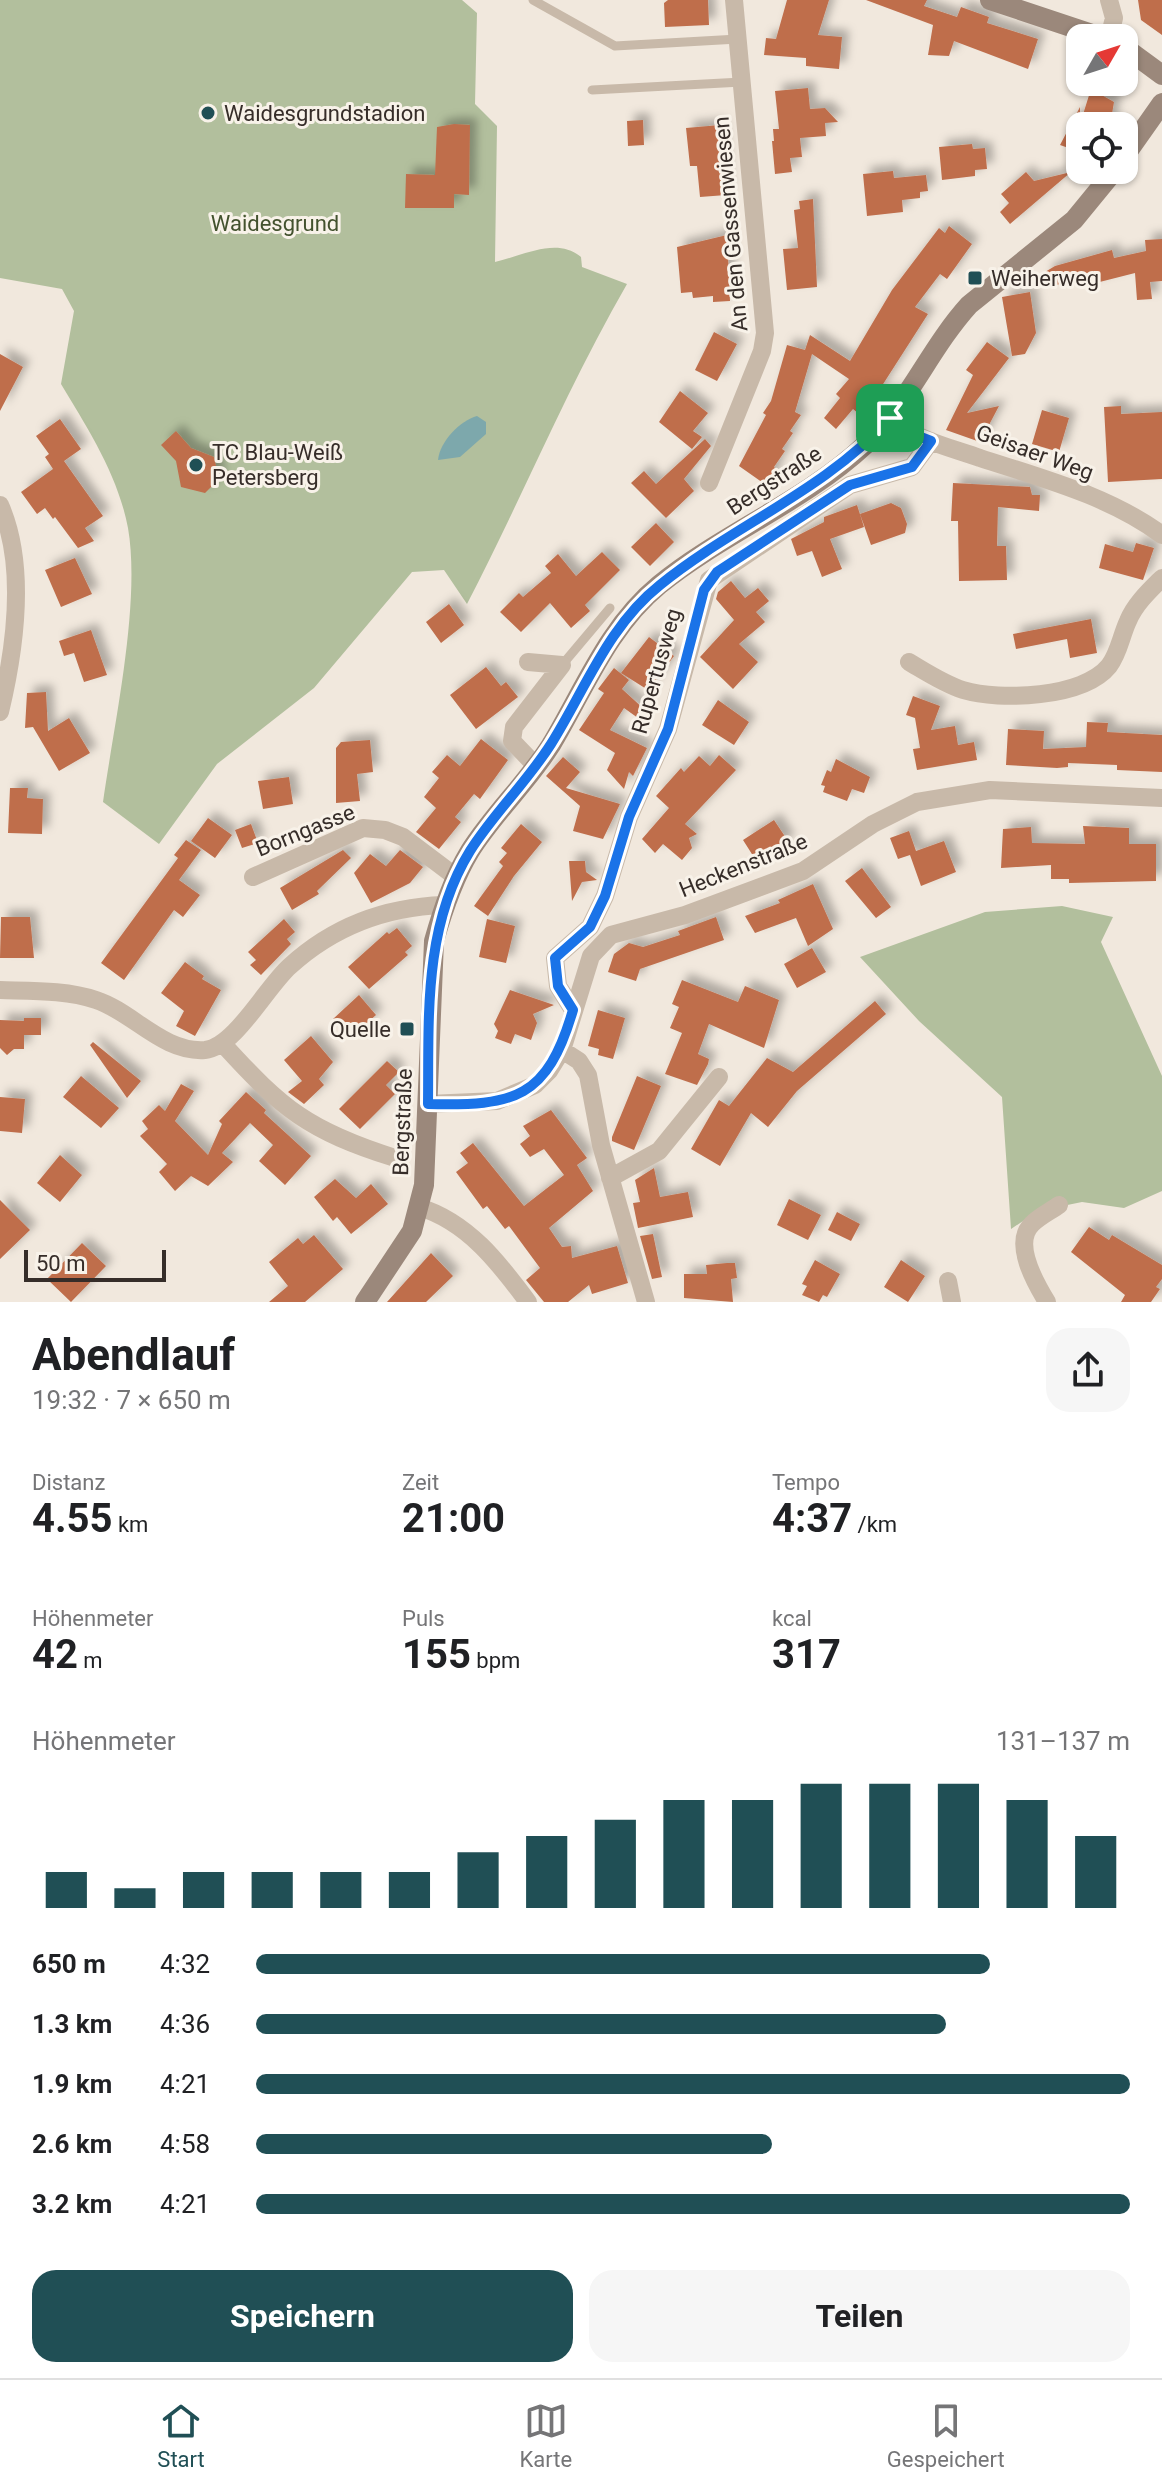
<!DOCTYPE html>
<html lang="de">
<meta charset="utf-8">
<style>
body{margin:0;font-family:Roboto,sans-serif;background:#f6f6f6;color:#202124;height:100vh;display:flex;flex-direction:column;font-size:30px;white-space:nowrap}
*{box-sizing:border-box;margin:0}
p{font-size:26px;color:#757577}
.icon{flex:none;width:44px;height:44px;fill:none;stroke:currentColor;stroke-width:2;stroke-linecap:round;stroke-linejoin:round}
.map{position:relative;height:1302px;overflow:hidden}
.sheet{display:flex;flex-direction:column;background:#fff;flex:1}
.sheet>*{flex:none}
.needle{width:52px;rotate:51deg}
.controls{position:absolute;left:1066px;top:24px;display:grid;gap:16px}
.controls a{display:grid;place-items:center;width:72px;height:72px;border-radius:16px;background:#fff;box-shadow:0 2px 6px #0004;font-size:40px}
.scale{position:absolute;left:24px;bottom:20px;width:142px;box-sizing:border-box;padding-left:8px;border:4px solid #362d29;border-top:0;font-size:22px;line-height:28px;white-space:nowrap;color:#362d29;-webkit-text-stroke:6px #f8f2e9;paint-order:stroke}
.pin{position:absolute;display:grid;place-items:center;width:68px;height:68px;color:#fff;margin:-34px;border-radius:16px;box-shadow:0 4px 12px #0006}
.round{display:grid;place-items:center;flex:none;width:84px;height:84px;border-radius:24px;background:#f6f6f6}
.head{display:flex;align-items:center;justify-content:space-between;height:136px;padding:0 32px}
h1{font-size:44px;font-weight:700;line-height:60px}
.stats{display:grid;grid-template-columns:repeat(3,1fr);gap:12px;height:136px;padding:8px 32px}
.stats div{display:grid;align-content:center}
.stats b{font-size:40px;font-weight:700}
.stats small{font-size:22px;font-weight:400}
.stats p{font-size:22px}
.chart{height:224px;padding:16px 32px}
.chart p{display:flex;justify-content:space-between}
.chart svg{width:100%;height:144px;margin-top:8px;stroke:#204f55;stroke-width:6}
.primary-button{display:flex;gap:16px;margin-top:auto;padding:16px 32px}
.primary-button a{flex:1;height:92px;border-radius:24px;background:#204f55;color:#fff;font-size:32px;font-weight:700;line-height:92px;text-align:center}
.primary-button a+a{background:#f6f6f6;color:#202124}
ul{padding:0 32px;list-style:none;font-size:26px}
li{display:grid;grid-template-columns:128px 96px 1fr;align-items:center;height:60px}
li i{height:20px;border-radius:10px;background:#204f55}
.menu{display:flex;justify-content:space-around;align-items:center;height:112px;border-top:2px solid #e0e0e0;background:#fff;font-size:22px;color:#757577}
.menu a{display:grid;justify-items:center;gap:4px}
.menu .active{color:#204f55}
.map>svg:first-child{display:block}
</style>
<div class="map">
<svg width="1162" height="1302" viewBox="0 0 1162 1302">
<defs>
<filter id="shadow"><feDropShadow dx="7" dy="-7" stdDeviation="4" flood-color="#0004"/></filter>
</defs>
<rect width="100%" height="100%" fill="#f1e8dd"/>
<path fill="#b2bf9d" d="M0 0H462L477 13 475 104 497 126 495 262C522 256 557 236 581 257L582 267 627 284C567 388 522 498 467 604L444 570 412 572 314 688 217 764 159 844 103 802C114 724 141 603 128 528 118 475 88 429 61 384L74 311 62 289 0 278Z
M1062 906 1113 917 1101 942 1162 1076V1191L1124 1208 1082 1202 1038 1211 1011 1229 1002 1097 919 1021 860 957 985 912Z"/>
<path fill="#7da8ac" d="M477 416 486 422V434L460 457 438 460C440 441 460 421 477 416Z"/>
<path fill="#bf6e4c" filter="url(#shadow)" d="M668 0H708L709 25 665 27 664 3Z
M787 0H829L818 35 842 37 839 69 806 66V58L764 55 766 38 776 39Z
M866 0H927L924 6 957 17 961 7 989 17 987 23 1038 39 1028 69 954 41 949 56 928 55 933 25Z
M1138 0H1162V35L1141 20Z
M808 88 810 109 825 108 838 122 825 123 826 136 800 138 802 157 790 158 792 172 775 174 772 141H774L773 129H779L775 91Z
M1091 89 1114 102 1110 126H1080V152L1060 145 1080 107V124Z
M643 120 644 145 628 146 627 121Z
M454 124 470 125 469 195 454 194V208H405L406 174 435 175 437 127Z
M720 125 726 195 700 197 697 166H690L686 128Z
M972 144 973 149 985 148 987 169 975 170V176L942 180 939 147Z
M893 171 894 178 926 175 928 191 920 192V198L902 200 903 212 867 216 863 174Z
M1026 172 1034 181 1071 172 1010 224 1000 212 1009 203 1001 194Z
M813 199 817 287 787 290 783 249 798 248 794 210 800 209 799 201Z
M949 226 972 244 947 279 940 274 915 307 928 314 878 392 859 414 853 409 836 429 824 418 840 398 836 394 849 379 812 354 795 412 801 415 790 431 793 433 782 449 785 451 774 467 776 469 766 485 739 466 766 415 763 413 771 401 787 345 805 350 810 335 850 361 892 290 939 228 945 233Z
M727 235 730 301 713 302V296L693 298 692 292 681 293 677 247Z
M1162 239V281L1150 282 1152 299 1137 300 1135 273 1080 287 1078 280 1047 287 1045 272 1055 266 1112 250 1114 258 1146 251 1145 240Z
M1030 292 1036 333 1025 354 1012 356 1002 297Z
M714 332 737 344 717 381 695 370Z
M987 342 1009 358 967 413 999 406 980 442 946 430 973 375 966 370Z
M0 354 23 367 0 411Z
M680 391 708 413 693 431 702 437 692 449 659 422Z
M1121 406V414L1162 412V479L1108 482 1104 407Z
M1042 410 1069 418 1059 452 1032 444Z
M60 419 81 449 64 461 103 516 85 528 94 541 78 548 55 517 53 519 45 508 37 514 21 492 53 469 45 457 49 454 36 436Z
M176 431 191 448 214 457 219 479 205 493 181 487 176 461 161 445Z
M705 439 711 446 684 479 694 491 666 518 631 483 644 471 656 484Z
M953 483 1030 487 1032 495H1040L1039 511 998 507 997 546H1006L1007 580 959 581 958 521H951Z
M891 503 901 508 907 524 905 533 871 545 860 514Z
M857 505 864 527 830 539 842 569 822 577 812 551 797 556 791 539 824 522V517Z
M656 523 674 542 650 566 631 547Z
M1136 543 1154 548 1143 580 1099 568 1105 544 1133 552Z
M602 552 620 570 585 605 590 611 571 628 550 603 521 632 500 612 519 593 523 597 551 573 545 566 558 554 576 576Z
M75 558 92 594 61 607 45 570Z
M731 581 745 598 758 588 769 601 756 612 765 622 739 644 758 662 733 689 700 657 734 620 716 599 718 592Z
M449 604 464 625 441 643 426 622Z
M1091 619 1097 653 1070 658 1067 639 1016 649 1013 634Z
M91 630 107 675 84 682 74 653 64 656 59 641Z
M649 637 674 656 648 690 621 673Z
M486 667 501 686 506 682 518 697 476 729 450 695Z
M614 668 629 680 622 689 645 710 638 718 624 708 610 730 647 748 633 776 629 772 624 789 607 770 615 753 579 730 604 693 598 689Z
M46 692 48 731 69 718 90 753 59 771 33 727 25 728 27 693Z
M913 696 940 706 931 730 955 726 958 745 974 742 977 760 917 770 913 749 920 748 915 718 906 715Z
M718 700 749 722 734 745 702 725Z
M1087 722 1108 723 1107 732 1162 735V772L1117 770V765L1068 763V767L1057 768 1006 765 1008 729 1044 731 1043 749 1086 747Z
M481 739 508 760 480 799 474 794 455 817 461 822 439 849 416 832 436 808 424 797 439 778 432 772 447 755 460 766Z
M370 740 373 772 357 774 360 801 336 803V748L341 742Z
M719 755 736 770 685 824 697 834 689 838 692 848 682 860 663 844 655 853 642 839 669 808 656 796 681 768 684 772 699 756 710 766Z
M563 757 580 772 566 788 620 804 603 839 573 831 580 806 546 776Z
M836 759 870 777 864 793 852 789 847 801 823 792 825 786 821 785 827 770 831 772Z
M289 777 293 804 263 809 258 781Z
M10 788H28L27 798 43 799 42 834 8 833Z
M208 818 232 835 215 858 191 841Z
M774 820 788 841 757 862 743 840Z
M251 824 258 843 242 848 235 830Z
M521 824 542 842 514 876 488 916 474 906 503 866 499 862 507 853 501 848Z
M1083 826 1129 828V844H1156V881L1069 883V879H1051V865L1001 868 1003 829 1031 827 1032 843 1085 844Z
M909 831 916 851 944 841 956 872 921 886 910 855 898 859 890 838Z
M186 840 201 850 179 880 200 895 183 917 174 910 124 980 101 963 178 858 174 855Z
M343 850 351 858 317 891 319 894 292 910 280 888Z
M400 850 423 867 410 883 371 903 354 873 370 854 386 866Z
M569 861H585L586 872 597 880 582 882 572 901Z
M862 868 891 907 876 918 845 881Z
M813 884 833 929 808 946 796 918 755 933 745 916 780 903 778 900Z
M1 917H30L34 958H0Z
M716 917 724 940 640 969 636 981 608 972 614 954 629 943 643 947 680 935 678 931Z
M284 919 295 932 287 939 291 944 261 975 250 965 256 960 248 952Z
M487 919 515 926 506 963 479 957Z
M397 928 412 946 405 952 408 955 369 989 348 967 387 932 389 934Z
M812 948 826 972 797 988 784 964Z
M185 962 204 976 202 979 221 990 195 1036 176 1026 184 1011 161 993Z
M682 980 738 1002 745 986 779 1000 764 1048 709 1024 698 1054 709 1059 708 1064 697 1085 665 1074 682 1033 670 1028 679 1007 672 1004Z
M510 990 554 1005 533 1014 537 1023 531 1040 515 1034 511 1044 495 1038 498 1031 494 1024Z
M359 995 376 1015 350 1038 333 1019Z
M875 1001 886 1014 797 1091 768 1127 751 1113 720 1166 691 1149 719 1100 729 1106 767 1058 793 1072Z
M598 1010 625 1018 613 1059 598 1055 599 1049 588 1046Z
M24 1018H41V1035H24V1049H14L7 1055 0 1048V1020L24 1021Z
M311 1036 333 1062 319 1079 324 1085 304 1104 288 1092 302 1081 284 1060Z
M93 1042 141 1081 127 1098 90 1045Z
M387 1061 399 1072 386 1085 395 1094 360 1129 339 1109Z
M81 1076 119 1108 101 1128 63 1097Z
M637 1076 661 1086 634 1150 612 1141V1137Z
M181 1084 194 1091 175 1121 208 1155 222 1124 219 1121 246 1092 266 1110 264 1113 311 1156 285 1185 259 1161 273 1145 250 1123 222 1153 233 1162 208 1186 191 1176 175 1191 159 1172 167 1164 140 1136 148 1129 142 1121 159 1105 165 1111Z
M0 1097 25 1099 22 1133 0 1131Z
M551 1110 587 1158 577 1165 593 1191 549 1228 562 1247 571 1246 572 1258 617 1246 628 1283 592 1294 589 1285 568 1302H544L526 1280 540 1268 509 1226 505 1229 487 1206 483 1209 456 1172 468 1163 460 1153 473 1143 524 1206 564 1175 544 1149 530 1157 520 1144 530 1136 523 1126Z
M60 1155 82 1175 60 1202 37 1183Z
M654 1168 660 1197 688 1192 693 1217 638 1228 633 1203 640 1202 635 1180Z
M335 1179 356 1198 371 1184 388 1204 351 1234 337 1217 333 1221 314 1197Z
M789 1199 821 1215 808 1240 777 1225Z
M0 1200 30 1230 0 1259Z
M837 1212 860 1224 851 1241 828 1230Z
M1089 1227 1109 1240 1112 1235 1162 1265V1279L1156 1287 1160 1289 1151 1302H1121L1125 1295 1071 1252Z
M653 1234 662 1277 652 1279 640 1236Z
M314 1235 343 1269 305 1302H269L288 1286 269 1262 298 1238 303 1244Z
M82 1243 106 1266 71 1302 47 1279Z
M431 1253 453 1276 426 1302H387Z
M815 1260 840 1274 827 1297 823 1295 819 1302 802 1295 807 1286 802 1284Z
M901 1260 925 1276 908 1302 884 1287Z
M727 1263H735L737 1278 731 1279 733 1302 684 1298V1274H707L706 1265Z"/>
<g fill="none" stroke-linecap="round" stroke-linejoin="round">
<path stroke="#c8b9a9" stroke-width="9" d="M533 0 615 46 738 39
M592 90 742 82
M562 665 610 608"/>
<path stroke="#c8b9a9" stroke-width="18" d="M1109 38 1114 18 1109 0
M890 418C916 440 949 447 980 458 1041 478 1110 496 1162 535
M709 483 762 351 765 333 734 0
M0 505C27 566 15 649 0 712
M528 662 562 665 514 727 512 741 536 766
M909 662C926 672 944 684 963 690 1000 701 1083 698 1109 666 1119 653 1121 636 1128 621 1135 604 1149 591 1162 578
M253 877 363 828 385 830 403 837 456 877
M0 990C31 991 67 990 96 1000 133 1012 163 1053 205 1050 235 1047 267 986 290 966 334 926 385 907 444 905
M573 1010 558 986 555 958 590 927 605 896 629 817 668 729 709 580 850 485 912 467 931 441
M223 1044C282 1109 309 1131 395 1158
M562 1050 579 1061 588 1075 601 1145 646 1302
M428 1104 497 1101 535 1085 549 1071 562 1050 591 956 611 935 685 915 803 871 873 824 917 802 990 790 1162 798
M610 1178 659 1151 719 1077
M419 1207C468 1222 499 1263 528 1302
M948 1281 952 1302
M1047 1302C1036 1284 1012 1243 1032 1224 1040 1216 1051 1211 1059 1205"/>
<path stroke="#9b887b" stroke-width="20" d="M990 0 1104 38
M1124 47 1162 75
M1124 157 1162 103
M365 1302 412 1231 424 1185 434 941C443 909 453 879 470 851 494 813 527 783 551 745 584 690 608 627 659 585 723 533 804 502 865 445 908 404 930 348 969 305L1074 220 1115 170"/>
</g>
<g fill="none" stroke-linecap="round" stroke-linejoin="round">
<defs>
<path id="route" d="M890 418 913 434 931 441 912 467 850 485 717 572 704 590 668 729 629 817 605 896 590 927 555 958 558 986 573 1010C547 1099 515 1106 428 1104 429 1018 423 927 470 851 494 813 527 782 551 744 585 690 608 626 660 585 734 525 826 490 890 418Z"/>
</defs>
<use href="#route" stroke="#fff" stroke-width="16"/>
<use href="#route" stroke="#1a73e8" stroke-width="10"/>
</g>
<g fill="#204f55" stroke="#f8f2e9" stroke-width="3">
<circle cx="208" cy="113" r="8"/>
<rect x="967" y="270" width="16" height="16" rx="4"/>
<circle cx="196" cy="465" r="8"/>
<rect x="399" y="1021" width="16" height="16" rx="4"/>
</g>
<g text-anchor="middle" stroke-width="6" stroke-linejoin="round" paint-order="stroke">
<g font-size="22" fill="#362d29" stroke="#f8f2e9" text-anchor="start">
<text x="224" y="121">Waidesgrundstadion</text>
<text x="991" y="286">Weiherweg</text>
<text x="212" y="460">TC Blau-Weiß<tspan x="212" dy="25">Petersberg</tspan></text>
<text x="391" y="1037" text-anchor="end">Quelle</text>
</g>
<g font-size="22" fill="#43522e" stroke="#f8f2e9">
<text x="275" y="231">Waidesgrund</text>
</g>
<g font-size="22" fill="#362d29" stroke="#f8f2e9">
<text transform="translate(730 224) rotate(-95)" y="8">An den Gassenwiesen</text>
<text transform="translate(1035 452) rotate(20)" y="8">Geisaer Weg</text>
<text transform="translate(774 480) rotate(-33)" y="8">Bergstraße</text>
<text transform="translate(656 671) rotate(-74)" y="8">Rupertusweg</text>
<text transform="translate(305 830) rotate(-22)" y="8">Borngasse</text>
<text transform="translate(743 865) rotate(-22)" y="8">Heckenstraße</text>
<text transform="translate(402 1122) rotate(-88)" y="8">Bergstraße</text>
</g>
</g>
</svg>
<div class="controls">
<a><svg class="needle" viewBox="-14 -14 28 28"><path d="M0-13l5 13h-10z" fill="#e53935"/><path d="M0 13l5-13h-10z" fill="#757577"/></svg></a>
<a><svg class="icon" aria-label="locate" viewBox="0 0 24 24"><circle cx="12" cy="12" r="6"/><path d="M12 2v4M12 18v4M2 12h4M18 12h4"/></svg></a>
</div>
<div class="scale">50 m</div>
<div class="pin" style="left:890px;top:418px;background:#1e9e55"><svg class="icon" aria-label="arrive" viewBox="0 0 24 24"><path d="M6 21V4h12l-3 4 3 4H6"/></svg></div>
</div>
<section class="sheet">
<div class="head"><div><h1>Abendlauf</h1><p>19:32 · 7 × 650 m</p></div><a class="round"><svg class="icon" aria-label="share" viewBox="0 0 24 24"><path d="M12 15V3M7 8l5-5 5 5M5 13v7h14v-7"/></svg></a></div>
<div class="stats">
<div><p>Distanz</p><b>4.55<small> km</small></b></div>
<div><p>Zeit</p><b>21:00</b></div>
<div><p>Tempo</p><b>4:37<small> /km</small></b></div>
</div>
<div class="stats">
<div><p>Höhenmeter</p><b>42<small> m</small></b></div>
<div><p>Puls</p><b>155<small> bpm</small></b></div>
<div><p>kcal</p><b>317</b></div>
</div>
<div class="chart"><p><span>Höhenmeter</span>131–137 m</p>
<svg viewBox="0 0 160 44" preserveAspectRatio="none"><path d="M5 44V33M15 44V38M25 44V33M35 44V33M45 44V33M55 44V33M65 44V27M75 44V22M85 44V17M95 44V11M105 44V11M115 44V6M125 44V6M135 44V6M145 44V11M155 44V22"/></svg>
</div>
<ul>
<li><b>650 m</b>4:32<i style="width:84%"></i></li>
<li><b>1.3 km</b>4:36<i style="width:79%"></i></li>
<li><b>1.9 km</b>4:21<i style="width:100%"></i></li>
<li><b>2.6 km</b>4:58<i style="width:59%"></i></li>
<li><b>3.2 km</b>4:21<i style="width:100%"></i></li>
</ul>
<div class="primary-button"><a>Speichern</a><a>Teilen</a></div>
</section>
<nav class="menu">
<a class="active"><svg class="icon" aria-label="home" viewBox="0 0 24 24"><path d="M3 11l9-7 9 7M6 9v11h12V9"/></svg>Start</a>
<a><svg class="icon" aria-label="map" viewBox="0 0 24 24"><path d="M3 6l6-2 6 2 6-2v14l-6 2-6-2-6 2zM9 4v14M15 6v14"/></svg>Karte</a>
<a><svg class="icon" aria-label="saved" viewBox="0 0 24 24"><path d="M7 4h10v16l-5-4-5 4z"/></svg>Gespeichert</a>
</nav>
